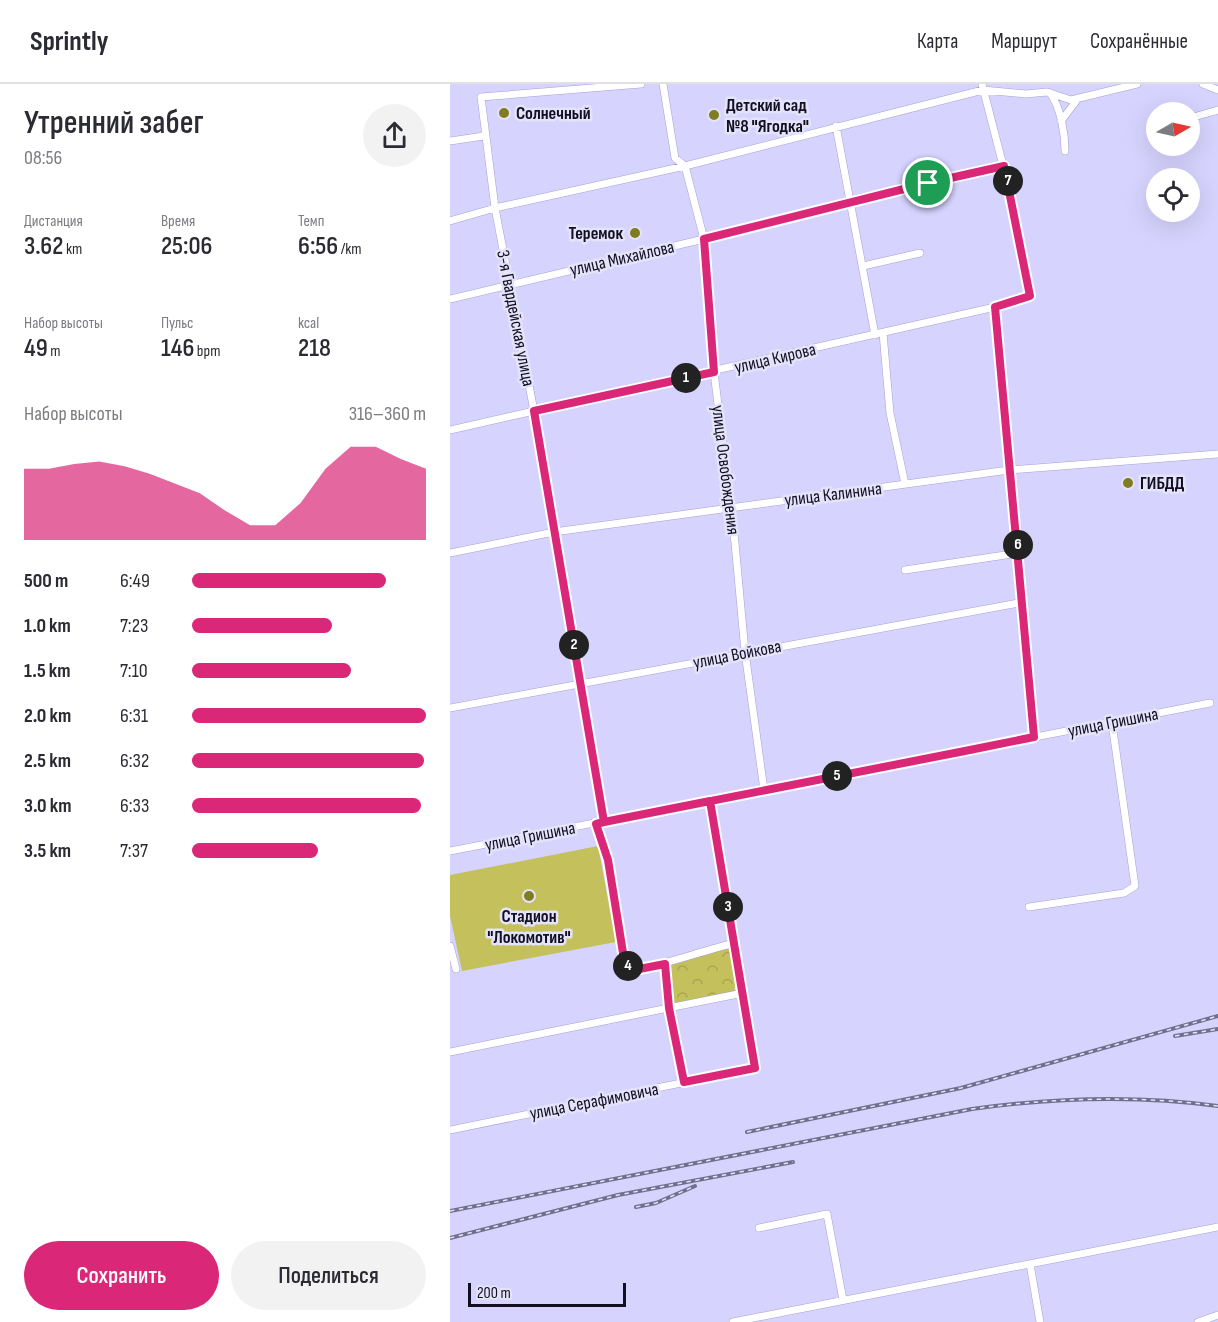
<!DOCTYPE html>
<html lang="ru">
<meta charset="utf-8">
<style>
body{margin:0;font-family:"Sofia Sans Condensed",sans-serif;background:#f2f2f3;color:#2b2b33;height:100vh;display:flex;flex-direction:column;font-size:22px;white-space:nowrap}
*{box-sizing:border-box;margin:0}
p{font-size:20px;color:#7c7c81}
.icon{flex:none;width:33px;height:33px;fill:none;stroke:currentColor;stroke-width:2;stroke-linecap:round;stroke-linejoin:round}
.map{position:relative;flex:1;overflow:hidden}
.details{display:flex;flex-direction:column;background:#fff;width:450px}
.details>*{flex:none}
.needle{width:39px;rotate:81deg}
.controls{position:absolute;left:696px;top:18px;display:grid;gap:12px}
.controls a{display:grid;place-items:center;width:54px;height:54px;border-radius:50%;background:#fff;box-shadow:0 6px 24px #0002;font-size:30px}
.scale{position:absolute;left:18px;bottom:15px;width:158px;box-sizing:border-box;padding-left:6px;border:3px solid #110f21;border-top:0;font-size:16px;line-height:21px;white-space:nowrap;color:#110f21;-webkit-text-stroke:4px #e4e3f9;paint-order:stroke}
.pin{position:absolute;display:grid;place-items:center;width:51px;height:51px;color:#fff;margin:-26px;border:3px solid #fff;border-radius:50%;box-shadow:0 2px 6px #0007}
.km{position:absolute;width:30px;height:30px;margin:-15px;border-radius:50%;background:#222;color:#fff;font-size:16px;line-height:30px;text-align:center}
.round{display:grid;place-items:center;flex:none;width:63px;height:63px;border-radius:32px;background:#f2f2f3}
.overview{display:flex;align-items:center;justify-content:space-between;height:102px;padding:0 24px}
h1{font-size:33px;font-weight:600;line-height:45px}
.metrics{display:grid;grid-template-columns:repeat(3,1fr);gap:9px;height:102px;padding:6px 24px}
.metrics div{display:grid;align-content:center}
.metrics b{font-size:26px;font-weight:600}
.metrics small{font-size:16px;font-weight:400}
.metrics p{font-size:16px}
.chart{height:168px;padding:12px 24px}
.chart p{display:flex;justify-content:space-between}
.chart svg{width:100%;height:108px;margin-top:6px;fill:#db2777;opacity:.7}
.button{display:flex;gap:12px;margin-top:auto;padding:12px 24px}
.button a{flex:1;height:69px;border-radius:36px;background:#db2777;color:#fff;font-size:24px;font-weight:600;line-height:69px;text-align:center}
.button a+a{background:#f2f2f3;color:#2b2b33}
ul{padding:0 24px;list-style:none;font-size:20px}
li{display:grid;grid-template-columns:96px 72px 1fr;align-items:center;height:45px}
li i{height:15px;border-radius:8px;background:#db2777}
header{display:flex;align-items:center;gap:36px;box-sizing:border-box;height:84px;padding:0 30px;background:#fff;border-bottom:2px solid #e1e1e2}
header strong{font-size:28px}
nav{display:flex;gap:33px;margin-inline-start:auto;font-size:21px}
main{display:flex;flex:1;min-height:0}
.map>svg:first-child{display:block}
</style>
<header>
<strong>Sprintly</strong>
<nav><a>Карта</a><a>Маршрут</a><a>Сохранённые</a></nav>
</header>
<main>
<section class="details">
<div class="overview"><div><h1>Утренний забег</h1><p>08:56</p></div><a class="round"><svg class="icon" aria-label="share" viewBox="0 0 24 24"><path d="M12 15V3M7 8l5-5 5 5M5 13v7h14v-7"/></svg></a></div>
<div class="metrics">
<div><p>Дистанция</p><b>3.62<small> km</small></b></div>
<div><p>Время</p><b>25:06</b></div>
<div><p>Темп</p><b>6:56<small> /km</small></b></div>
</div>
<div class="metrics">
<div><p>Набор высоты</p><b>49<small> m</small></b></div>
<div><p>Пульс</p><b>146<small> bpm</small></b></div>
<div><p>kcal</p><b>218</b></div>
</div>
<div class="chart"><p><span>Набор высоты</span>316–360 m</p>
<svg viewBox="0 0 160 44" preserveAspectRatio="none"><path d="M0 44V15L10 15L20 13L30 12L40 14L50 17L60 21L70 25L80 32L90 38L100 38L110 29L120 15L130 6L140 6L150 11L160 15V44z"/></svg>
</div>
<ul>
<li><b>500 m</b>6:49<i style="width:83%"></i></li>
<li><b>1.0 km</b>7:23<i style="width:60%"></i></li>
<li><b>1.5 km</b>7:10<i style="width:68%"></i></li>
<li><b>2.0 km</b>6:31<i style="width:100%"></i></li>
<li><b>2.5 km</b>6:32<i style="width:99%"></i></li>
<li><b>3.0 km</b>6:33<i style="width:98%"></i></li>
<li><b>3.5 km</b>7:37<i style="width:54%"></i></li>
</ul>
<div class="button"><a>Сохранить</a><a>Поделиться</a></div>
</section>
<div class="map">
<svg width="768" height="1238" viewBox="0 0 768 1238">
<defs>
<pattern id="forest-crowns" width="20" height="18" patternUnits="userSpaceOnUse" patternTransform="scale(1.5)"><rect width="20" height="18" fill="#c4c15d"/><path d="M2 6a3 3 0 1 1 6 0M12 15a3 3 0 1 1 6 0" fill="none" stroke="#a7a551"/></pattern>
</defs>
<rect width="100%" height="100%" fill="#d6d3fe"/>
<path fill="url(#forest-crowns)" d="M277 864 282 868 287 895 284 908 222 920 220 880Z"/>
<path fill="#c4c15d" d="M148 762 166 858 12 887 0 832V791Z"/>
<g fill="none" stroke-linecap="round" stroke-linejoin="round">
<defs>
<path id="minor" d="M213 0 225 74 235 82 254 155 264 288 285 459 295 568 314 706
M532 0 563 120 580 212 545 223 584 653
M753 0 768 6
M600 9C611 24 615 50 615 67
M740 34 768 26
M611 37 627 16
M386 42 425 251
M0 57 34 52
M0 137 45 124 235 82 533 6 576 10 597 8 621 16 687 0
M413 182 470 169
M0 215 254 155 401 116 554 82
M433 249 440 329 455 400
M0 346 545 223
M0 469 104 448 559 386 768 370
M455 486 569 469
M0 624 574 518
M154 738 84 327 45 124 31 13 191 0
M146 740 158 775 174 875 184 886C218 880 251 867 285 859
M0 767 760 619
M579 823 674 809 685 802 662 639
M0 862 6 885
M215 881 219 924 235 998
M0 968 293 909
M0 1046 305 984 260 717
M309 1144 377 1130 393 1216
M580 1180 590 1238
M283 1238 768 1143
M748 1238 768 1231"/>
</defs>
<use href="#minor" stroke="#a5a1d4" stroke-width="8"/>
<use href="#minor" stroke="#fff" stroke-width="7"/>
<defs>
<path id="rail" d="M725 952 768 945
M297 1048 511 1004 768 932
M186 1123 206 1119 245 1102
M0 1127 522 1025C601 1014 688 1011 768 1022
M0 1154 168 1111 343 1078"/>
</defs>
<use href="#rail" stroke="#726f8e" stroke-width="4"/>
<use href="#rail" stroke="#e4e3f9" stroke-width="1.5" stroke-dasharray="4.5" stroke-linecap="butt"/>
</g>
<g fill="none" stroke-linecap="round" stroke-linejoin="round">
<defs>
<path id="route" d="M478 99 254 155 264 288 84 327 154 738 260 717 305 984 234 998 219 924 215 880 184 886 174 875 158 776 146 740 154 738C298 710 441 682 584 653L545 223 580 212 554 82 478 99"/>
</defs>
<use href="#route" stroke="#fff" stroke-width="12"/>
<use href="#route" stroke="#db2777" stroke-width="8"/>
</g>
<g fill="#7f7c23" stroke="#e4e3f9" stroke-width="2">
<circle cx="54" cy="29" r="6"/>
<circle cx="264" cy="31" r="6"/>
<circle cx="185" cy="149" r="6"/>
<circle cx="678" cy="399" r="6"/>
<circle cx="79" cy="812" r="6"/>
</g>
<g text-anchor="middle" stroke-width="5" stroke-linejoin="round" paint-order="stroke">
<g font-size="18" font-weight="bold" fill="#110f21" stroke="#e4e3f9" text-anchor="start">
<text x="276" y="27">Детский сад<tspan x="276" dy="21">№8 "Ягодка"</tspan></text>
<text x="66" y="35">Солнечный</text>
<text x="173" y="155" text-anchor="end">Теремок</text>
<text x="690" y="405">ГИБДД</text>
<text x="79" y="838" text-anchor="middle">Стадион<tspan x="79" dy="21">"Локомотив"</tspan></text>
</g>
<g font-size="18" fill="#110f21" stroke="#e4e3f9">
<text transform="translate(172 174) rotate(-13)" y="6">улица Михайлова</text>
<text transform="translate(66 234) rotate(79)" y="6">3-я Гвардейская улица</text>
<text transform="translate(325 274) rotate(-13)" y="6">улица Кирова</text>
<text transform="translate(276 386) rotate(83)" y="6">улица Освобождения</text>
<text transform="translate(383 410) rotate(-7)" y="6">улица Калинина</text>
<text transform="translate(287 570) rotate(-11)" y="6">улица Войкова</text>
<text transform="translate(663 638) rotate(-11)" y="6">улица Гришина</text>
<text transform="translate(80 752) rotate(-11)" y="6">улица Гришина</text>
<text transform="translate(144 1017) rotate(-11)" y="6">улица Серафимовича</text>
</g>
</g>
</svg>
<div class="controls">
<a><svg class="needle" viewBox="-14 -14 28 28"><path d="M0-13l5 13h-10z" fill="#e53935"/><path d="M0 13l5-13h-10z" fill="#7c7c81"/></svg></a>
<a><svg class="icon" aria-label="locate" viewBox="0 0 24 24"><circle cx="12" cy="12" r="6"/><path d="M12 2v4M12 18v4M2 12h4M18 12h4"/></svg></a>
</div>
<div class="scale">200 m</div>
<div class="pin" style="left:478px;top:99px;background:#1e9e55"><svg class="icon" aria-label="arrive" viewBox="0 0 24 24"><path d="M6 21V4h12l-3 4 3 4H6"/></svg></div>
<b class="km" style="left:236px;top:294px">1</b>
<b class="km" style="left:124px;top:561px">2</b>
<b class="km" style="left:278px;top:823px">3</b>
<b class="km" style="left:178px;top:882px">4</b>
<b class="km" style="left:387px;top:692px">5</b>
<b class="km" style="left:568px;top:461px">6</b>
<b class="km" style="left:558px;top:97px">7</b>
</div>
</main>
